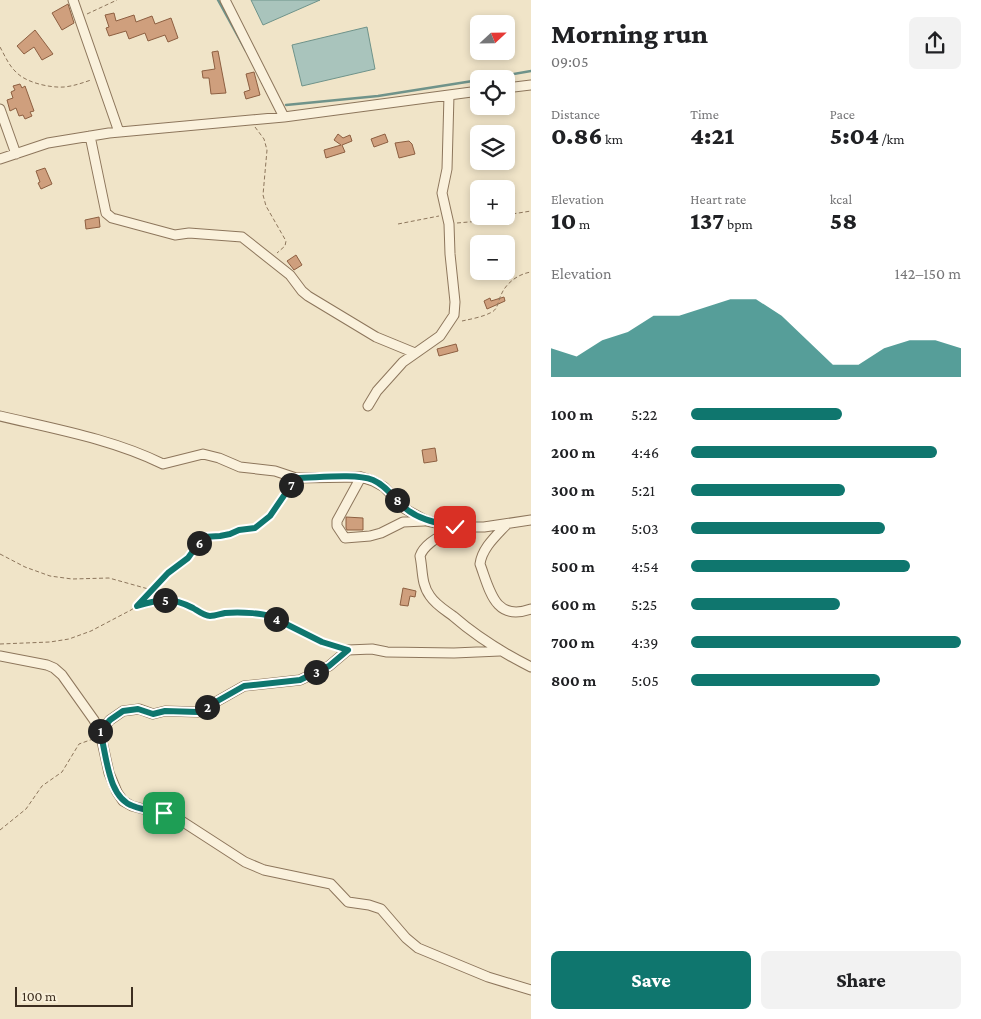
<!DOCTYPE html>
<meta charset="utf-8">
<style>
body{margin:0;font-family:"Crimson Pro",serif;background:#f2f2f2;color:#202124;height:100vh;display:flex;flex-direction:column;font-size:19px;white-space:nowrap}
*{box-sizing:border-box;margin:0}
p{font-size:16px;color:#757577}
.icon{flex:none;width:28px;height:28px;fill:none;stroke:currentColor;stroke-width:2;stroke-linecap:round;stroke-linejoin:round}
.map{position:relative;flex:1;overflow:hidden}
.details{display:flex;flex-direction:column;background:#fff;width:450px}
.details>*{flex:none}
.needle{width:32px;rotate:68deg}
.tools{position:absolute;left:470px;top:15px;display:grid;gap:10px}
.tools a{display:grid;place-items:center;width:45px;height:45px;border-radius:8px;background:#fff;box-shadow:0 2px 8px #0003;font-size:25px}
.scale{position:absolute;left:15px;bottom:12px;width:118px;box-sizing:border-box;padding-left:5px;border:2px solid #3d2e20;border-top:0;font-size:14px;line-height:18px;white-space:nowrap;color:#3d2e20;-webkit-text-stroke:4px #f7eed8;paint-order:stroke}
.pin{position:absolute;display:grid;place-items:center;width:42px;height:42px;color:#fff;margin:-21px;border-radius:10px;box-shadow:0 2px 8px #0006}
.km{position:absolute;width:25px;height:25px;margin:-12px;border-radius:50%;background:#222;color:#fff;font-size:14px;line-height:25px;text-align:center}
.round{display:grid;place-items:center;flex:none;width:52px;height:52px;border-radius:8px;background:#f2f2f2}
.summary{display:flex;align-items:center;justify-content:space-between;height:85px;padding:0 20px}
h1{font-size:28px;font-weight:800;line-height:38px}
.stats{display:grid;grid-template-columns:repeat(3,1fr);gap:8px;height:85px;padding:5px 20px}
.stats div{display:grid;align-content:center}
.stats b{font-size:25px;font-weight:800}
.stats small{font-size:14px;font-weight:400}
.stats p{font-size:14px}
.chart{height:140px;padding:10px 20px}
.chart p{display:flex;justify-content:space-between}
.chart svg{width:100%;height:90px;margin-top:5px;fill:#0f766e;opacity:.7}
.cta{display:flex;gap:10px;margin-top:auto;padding:10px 20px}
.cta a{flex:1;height:58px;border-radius:8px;background:#0f766e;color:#fff;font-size:20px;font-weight:800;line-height:58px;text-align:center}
.cta a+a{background:#f2f2f2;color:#202124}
ul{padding:0 20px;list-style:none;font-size:16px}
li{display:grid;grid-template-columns:80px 60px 1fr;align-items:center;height:38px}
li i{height:12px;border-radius:6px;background:#0f766e}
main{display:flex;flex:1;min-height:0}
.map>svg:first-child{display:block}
</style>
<main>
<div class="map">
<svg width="531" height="1019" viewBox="0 0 531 1019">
<rect width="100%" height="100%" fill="#f0e4c8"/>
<path fill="#a9c4bc" stroke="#6f938a" d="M251 0H320L263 25Z
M367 27 375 69 302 86 292 45Z"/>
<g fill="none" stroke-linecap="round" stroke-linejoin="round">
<path stroke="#6f938a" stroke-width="2.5" d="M218 0 246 51
M486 79 531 71
M286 105 378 96 479 80"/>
</g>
<path fill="#cf9f7d" stroke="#8d5f41" d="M68 4 74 23 62 30 52 13Z
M114 13 116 21 134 15 136 22 152 16 155 24 171 18 178 38 168 42 165 35 148 41 145 33 129 39 126 31 109 36 106 28 109 27 105 15Z
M35 30 53 54 42 60 34 47 24 54 17 46Z
M218 51 226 93 211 94 209 78H203L202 71 215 69 212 52Z
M254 72 260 95 246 99 244 92 250 90 246 74Z
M20 84 22 88 25 86 34 111 30 112 32 116 25 119 23 115 19 116 16 108 10 111 7 100 13 98 11 92 15 90 13 86Z
M338 134 343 138 350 135 352 141 342 145 345 152 326 158 324 150 341 145 334 140Z
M385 134 388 142 374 147 371 139Z
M409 141 412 144 415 154 399 158 395 143Z
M45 168 52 184 41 189 38 183 40 182 36 171Z
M99 217 100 227 86 229 85 220Z
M296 255 302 265 294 270 287 261Z
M504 297 505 301 487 309 484 301 490 298 491 301Z
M456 344 458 351 439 356 437 349Z
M435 448 437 461 424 463 422 450Z
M346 517 363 518V530H347L346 528Z
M403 588 416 591 415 597 410 596 408 606 400 605Z"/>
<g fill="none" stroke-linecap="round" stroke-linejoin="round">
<defs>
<path id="minor" d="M73 0 119 132
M225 0 284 117
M506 88 531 85
M0 109 16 154
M90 136 106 213 112 218 175 235 189 233 242 237 290 275 302 291 308 296 376 337 415 353
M0 159 48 143 109 133 284 117 479 91
M368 406 377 391 403 362 440 336 454 315 455 302 450 254 449 224 442 193 447 169 449 95
M0 416C55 429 112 439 163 464L203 454 219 458 240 467 275 471 296 478 361 477 373 481 384 487 405 509 427 521 455 527H484L531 520
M361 477 337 521V526L345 538 370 536 381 533 403 522 424 521
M507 524C496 536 482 548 480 564 490 591 495 622 531 609
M455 527C444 535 425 542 420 556 423 570 421 584 430 596 436 605 445 610 453 616 477 637 503 653 531 667
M0 656 47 665 54 668 62 675 94 720 100 732 109 773 117 792 123 801 132 806 177 818 245 862 264 870 331 884 348 902 369 905 381 909 406 938 418 948 488 977 531 990
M100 732 110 720 123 711 139 709 153 714 165 711 198 712 244 686 300 680 329 666 348 650 372 649 387 652 454 653 500 651"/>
</defs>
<use href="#minor" stroke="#8d765c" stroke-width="11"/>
<path stroke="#8d765c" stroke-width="1" stroke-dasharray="4 2.5" stroke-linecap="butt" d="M87 14 117 0
M0 47C5 56 9 66 17 73 27 83 51 88 64 87 74 86 82 83 91 80
M255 127 264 139 267 150 263 195 266 206 286 241 285 246 277 253
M506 215 531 211
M457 223 492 220 499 216
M398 224 439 216
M462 321C471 319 483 317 492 312 498 309 498 301 501 295 506 283 518 274 531 272
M0 554 25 567 50 576 72 579 109 578 152 590
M140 605C158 599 174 598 192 608 197 611 203 616 209 616 216 617 222 613 229 613 240 613 270 611 277 620L321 642 338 647
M0 644 50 642 69 639 91 631 131 610 137 606 168 573 185 562 203 537 219 536 230 534 239 529 255 528 269 516 291 485
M0 830 26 809 42 786 62 772 79 744 93 739"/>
<use href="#minor" stroke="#faf1dc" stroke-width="9"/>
</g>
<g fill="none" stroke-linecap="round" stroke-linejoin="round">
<defs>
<path id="route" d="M164 813C154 811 143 810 133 806 107 797 107 754 100 732L110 720 123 711 138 709 153 714 165 711 198 712 244 686 300 680 329 666 348 650 322 642 278 620C270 612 236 612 225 613 220 614 215 616 210 616 204 616 198 611 193 608 172 597 159 599 137 606L168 573 188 558 203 537 220 536 230 534 239 530 255 528 270 516 296 478C316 478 355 473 373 480 387 486 394 499 405 508 419 520 438 523 455 527"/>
</defs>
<use href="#route" stroke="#fff" stroke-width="10"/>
<use href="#route" stroke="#0f766e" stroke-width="6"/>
</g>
</svg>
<div class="tools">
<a><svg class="needle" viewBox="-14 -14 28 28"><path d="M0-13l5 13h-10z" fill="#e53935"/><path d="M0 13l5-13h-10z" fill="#757577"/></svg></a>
<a><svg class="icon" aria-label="locate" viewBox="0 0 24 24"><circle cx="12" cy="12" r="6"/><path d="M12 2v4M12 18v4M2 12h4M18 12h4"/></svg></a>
<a><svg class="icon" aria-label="layers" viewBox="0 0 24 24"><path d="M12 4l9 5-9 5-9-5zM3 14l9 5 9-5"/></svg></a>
<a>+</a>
<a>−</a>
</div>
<div class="scale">100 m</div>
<div class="pin" style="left:164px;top:813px;background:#1e9e55"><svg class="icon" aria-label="arrive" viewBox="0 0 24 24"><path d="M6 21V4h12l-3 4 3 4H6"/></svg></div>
<div class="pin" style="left:455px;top:527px;background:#d93025"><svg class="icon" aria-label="check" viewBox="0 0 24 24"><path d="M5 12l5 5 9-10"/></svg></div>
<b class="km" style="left:100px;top:731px">1</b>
<b class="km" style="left:207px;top:707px">2</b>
<b class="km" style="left:316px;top:672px">3</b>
<b class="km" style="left:276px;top:619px">4</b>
<b class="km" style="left:165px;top:600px">5</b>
<b class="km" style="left:199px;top:543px">6</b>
<b class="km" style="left:291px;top:485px">7</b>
<b class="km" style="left:397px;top:500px">8</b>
</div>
<section class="details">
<div class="summary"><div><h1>Morning run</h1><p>09:05</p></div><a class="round"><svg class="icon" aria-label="share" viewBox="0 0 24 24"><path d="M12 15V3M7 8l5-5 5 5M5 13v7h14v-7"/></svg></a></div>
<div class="stats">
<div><p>Distance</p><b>0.86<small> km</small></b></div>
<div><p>Time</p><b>4:21</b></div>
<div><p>Pace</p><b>5:04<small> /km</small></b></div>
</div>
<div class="stats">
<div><p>Elevation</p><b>10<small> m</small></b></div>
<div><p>Heart rate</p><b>137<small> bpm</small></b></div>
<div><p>kcal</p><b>58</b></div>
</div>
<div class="chart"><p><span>Elevation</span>142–150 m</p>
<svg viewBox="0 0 160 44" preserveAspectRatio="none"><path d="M0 44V30L10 34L20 26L30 22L40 14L50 14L60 10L70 6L80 6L90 14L100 26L110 38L120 38L130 30L140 26L150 26L160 30V44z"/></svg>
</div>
<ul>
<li><b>100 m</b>5:22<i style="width:56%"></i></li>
<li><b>200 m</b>4:46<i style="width:91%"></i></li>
<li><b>300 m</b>5:21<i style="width:57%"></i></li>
<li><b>400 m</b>5:03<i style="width:72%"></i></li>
<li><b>500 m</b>4:54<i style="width:81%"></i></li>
<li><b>600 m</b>5:25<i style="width:55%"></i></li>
<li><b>700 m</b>4:39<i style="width:100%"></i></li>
<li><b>800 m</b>5:05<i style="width:70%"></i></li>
</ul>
<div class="cta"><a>Save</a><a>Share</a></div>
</section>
</main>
